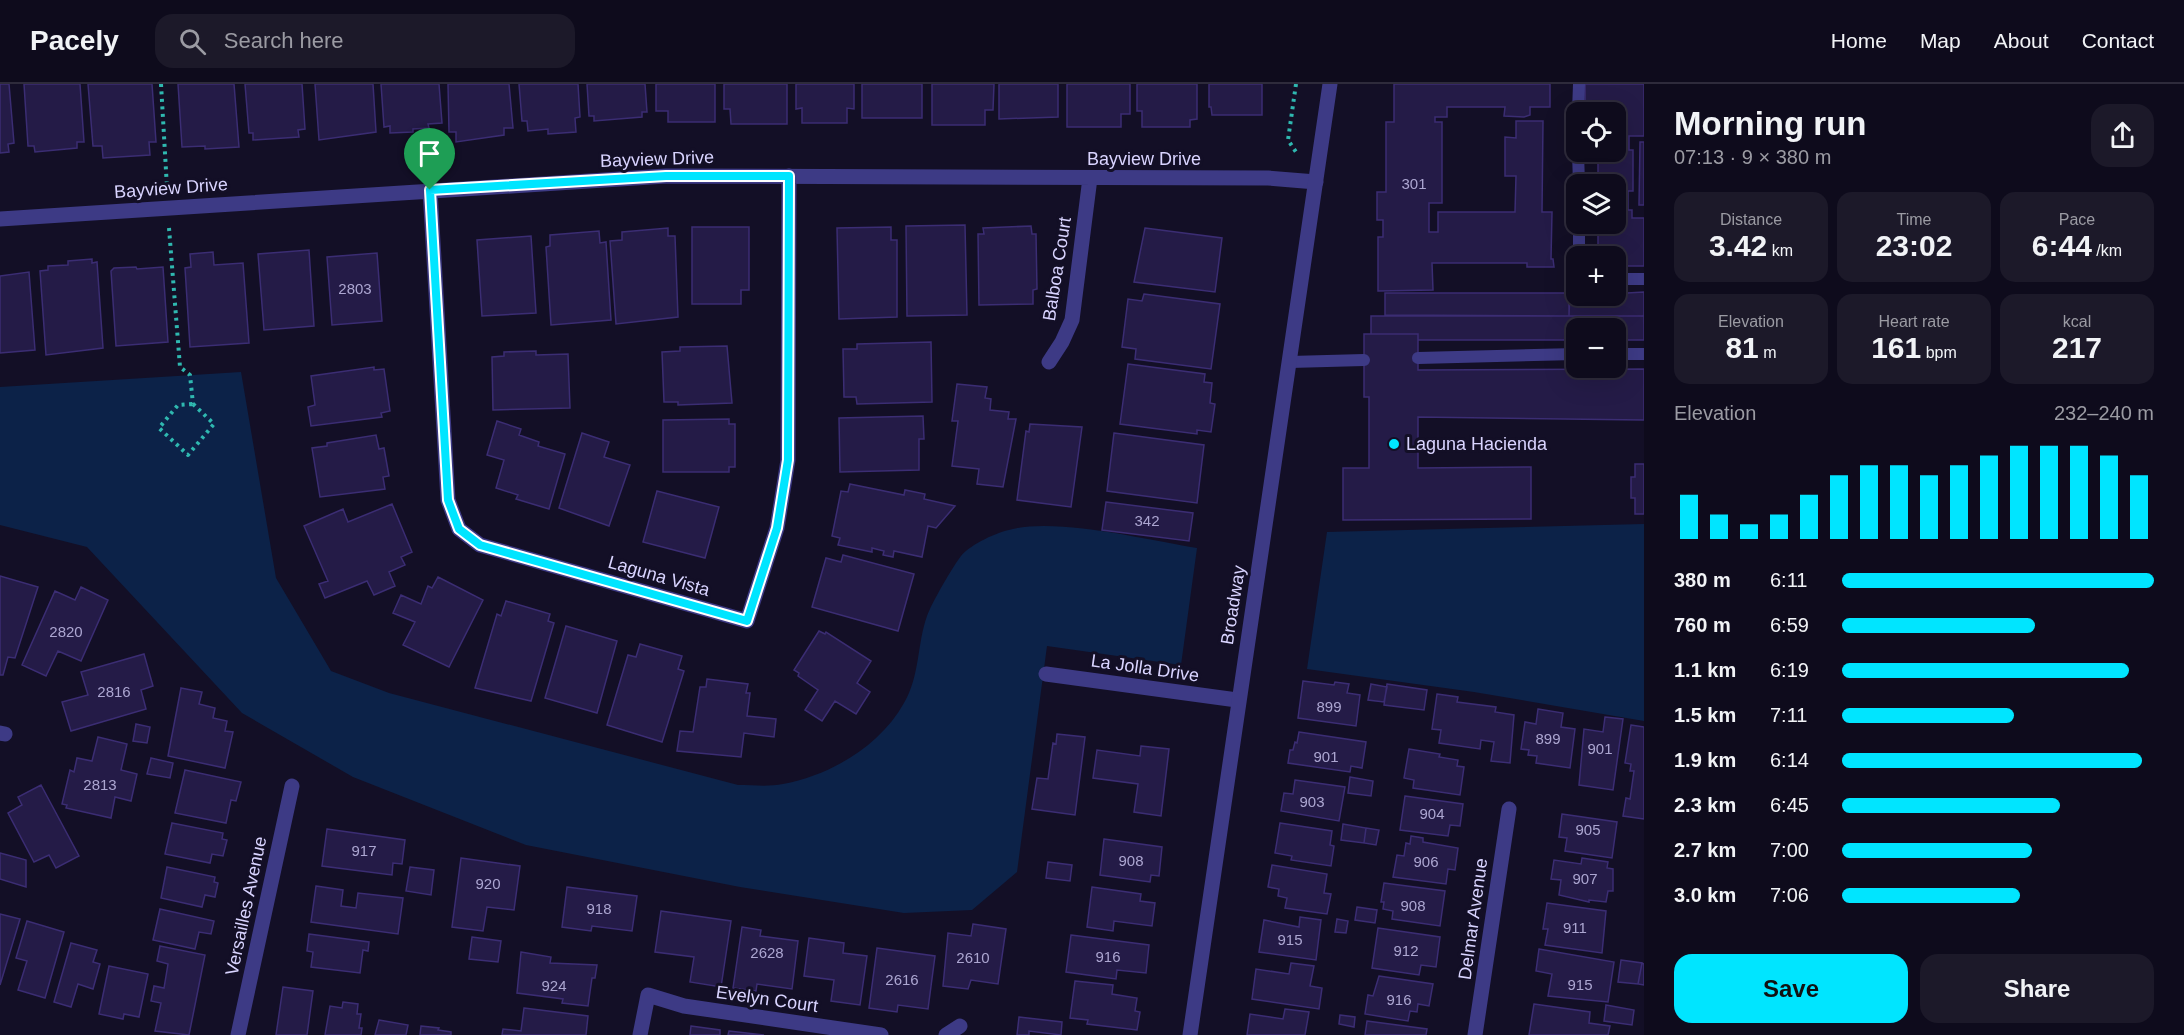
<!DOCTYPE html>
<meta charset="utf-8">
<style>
body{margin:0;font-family:Helvetica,sans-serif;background:#1c1929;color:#f1f3f6;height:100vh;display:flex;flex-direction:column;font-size:22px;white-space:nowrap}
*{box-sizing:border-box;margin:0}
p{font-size:20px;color:#9b9ba3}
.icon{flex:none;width:33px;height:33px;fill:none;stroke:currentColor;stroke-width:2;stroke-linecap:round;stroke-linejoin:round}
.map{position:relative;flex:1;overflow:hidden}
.drawer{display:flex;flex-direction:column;background:#0e0b1c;width:540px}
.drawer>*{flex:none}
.controls{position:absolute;left:1566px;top:18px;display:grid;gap:12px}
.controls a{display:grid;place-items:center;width:60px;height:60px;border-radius:12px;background:#0e0b1c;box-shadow:0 6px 24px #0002,0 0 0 2px #2e2b3b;font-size:30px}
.pin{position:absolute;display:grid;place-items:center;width:51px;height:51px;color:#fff;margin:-62px -26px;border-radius:50% 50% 50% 0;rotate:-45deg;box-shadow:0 0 6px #0007}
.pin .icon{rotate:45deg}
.round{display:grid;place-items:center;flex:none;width:63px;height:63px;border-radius:18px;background:#1c1929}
.head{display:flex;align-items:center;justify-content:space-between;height:102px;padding:0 30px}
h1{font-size:33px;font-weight:700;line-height:45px}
.stats{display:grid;grid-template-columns:repeat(3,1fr);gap:9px;height:102px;padding:6px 30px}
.stats div{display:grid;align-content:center;border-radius:15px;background:#1c1929;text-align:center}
.stats b{font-size:30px;font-weight:700}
.stats small{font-size:16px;font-weight:400}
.stats p{font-size:16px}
.chart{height:168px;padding:12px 30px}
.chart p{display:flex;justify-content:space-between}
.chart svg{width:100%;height:108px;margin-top:6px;stroke:#00e5ff;stroke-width:6}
.cta{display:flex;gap:12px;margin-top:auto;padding:12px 30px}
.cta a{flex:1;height:69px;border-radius:18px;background:#00e5ff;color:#111;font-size:24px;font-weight:700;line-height:69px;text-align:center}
.cta a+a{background:#1c1929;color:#f1f3f6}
ul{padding:0 30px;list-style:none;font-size:20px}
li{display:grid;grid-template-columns:96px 72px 1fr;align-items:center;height:45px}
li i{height:15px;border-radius:8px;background:#00e5ff}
header{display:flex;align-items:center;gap:36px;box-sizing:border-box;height:84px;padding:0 30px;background:#0e0b1c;border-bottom:2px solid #2e2b3b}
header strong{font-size:28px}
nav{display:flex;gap:33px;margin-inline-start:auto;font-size:21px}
.search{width:420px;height:54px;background:#1c1929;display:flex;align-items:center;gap:15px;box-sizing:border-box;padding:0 21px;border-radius:18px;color:#9b9ba3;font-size:22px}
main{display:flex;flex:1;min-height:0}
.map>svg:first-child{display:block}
</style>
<header>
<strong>Pacely</strong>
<div class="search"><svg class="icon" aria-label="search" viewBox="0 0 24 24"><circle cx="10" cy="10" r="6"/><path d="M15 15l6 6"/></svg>Search here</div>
<nav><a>Home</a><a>Map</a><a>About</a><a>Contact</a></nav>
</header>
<main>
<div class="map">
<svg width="1644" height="951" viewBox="0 0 1644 951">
<rect width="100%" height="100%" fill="#130f26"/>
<path fill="#0c2248" d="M241 288 276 494 331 587 389 609 738 701C752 701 769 703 783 700 831 691 880 662 904 619 920 592 917 560 927 532 931 520 953 482 961 472 971 460 997 448 1013 445 1060 434 1147 456 1197 464L1181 581 1047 562 1017 788 972 826 904 829 740 803 526 761 353 693 242 629 87 463 0 441V303Z
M1644 440V637L1474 608 1307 585 1327 448Z"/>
<path fill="#241b47" stroke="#3b2d73" stroke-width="1.5" d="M0 0H9L14 59 8 60 9 68 0 69Z
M24 0H80L84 58H77V64L35 68 34 62H28Z
M88 0H152L156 58H149L150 71 103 74 102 62H93Z
M178 0H234L239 63 205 65V62L182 63Z
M245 0H302L305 45 298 46 299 53 253 56V49H249Z
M315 0H373L376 48 319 56Z
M381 0H439L442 39 428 40 429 44 413 45V48L390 49V42L384 43Z
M448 0H509L513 44H504V51L456 58V48H449Z
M519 0H578L580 33 575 34 576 48 548 50V45L528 47 527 37H522Z
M587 0H645L647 28H642V33L594 37V32H589Z
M656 0H715V38H668V27H656Z
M724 0H787V40H731L730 25H724Z
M796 0H854V25L847 24V39H802V24L796 25Z
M862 0H922V34H862Z
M932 0H994L993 26H985V41H932Z
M999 0H1058V33L999 35Z
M1067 0H1130V30H1121V43H1067Z
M1137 0H1197V35L1190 36V43H1142V27H1137Z
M1209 0H1262V31H1212L1211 23H1209Z
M1394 0H1550V23H1530V31L1524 33 1504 32 1505 23H1447V33H1435V38H1442V119H1429V148H1438V128H1515L1516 92H1505V53L1516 54V37H1543L1542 128H1552L1551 175H1553L1554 183H1527V179H1432L1433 206 1378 207V153H1383V136H1377V108H1386V38H1394Z
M1585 0H1644V52H1629V66H1633V107H1628V126H1632V134H1644V182H1624V179H1616V172H1598V140H1616V100H1598V68H1616V28L1585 27Z
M1640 58H1644V121H1639Z
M965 141 967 231 907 232 906 142Z
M1031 142 1032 150H1036L1037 205 1033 206V220L979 221 978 150H984L983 144Z
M692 143H749V206H741V220H692Z
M891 143V156H897V233L839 235 837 144Z
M668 144V152H675L678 233 616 240 610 157 622 156V148Z
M1145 144 1222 154 1215 208 1134 198Z
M599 147 600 159 606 158 611 236 551 241 546 163 550 162V151Z
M531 152 536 229 482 232 477 156Z
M309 166 314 242 264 246 258 170Z
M213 168 214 181 243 179 249 259 190 263 185 184 191 183 190 170Z
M377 169 382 237 332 241 327 173Z
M92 175V179L97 178 103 264 46 271 40 187 48 186V182L68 181V177Z
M136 183 137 185 163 183 168 258 116 262 111 187 114 184Z
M29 188 35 266 0 269V192Z
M1570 208H1576V212L1644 208V232H1569Z
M1385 209H1569V232L1385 231Z
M1144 210 1220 220 1211 285 1135 275 1136 265 1122 263 1128 215 1142 217Z
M1371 232H1644V256H1616V244H1576V256H1418V250H1371Z
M1364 250H1418V286L1644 285V336L1418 333V384L1531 383V435L1343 436V384H1369V313H1364Z
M931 258 932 318 857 320 856 313H844L843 265H857V260Z
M727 262 732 319 678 321V318H664L662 268 680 267V263Z
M536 267V271L568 270 570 324 493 326 492 273 504 272V268Z
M1128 280 1205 290 1204 298 1212 299 1210 319 1215 320 1211 348 1197 346V350L1120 340Z
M374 283V286L384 285 390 327 381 329 382 333 311 342 308 323 315 321 311 292Z
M957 300 987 303 985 314 991 315 990 326 1009 328 1008 335H1016L1003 403 977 400 979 385 952 382 958 337H952Z
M923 332 924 355H919V386L840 388 839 334Z
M729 335V340H735V383H729V388H663V336Z
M497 337 521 345 519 351 539 358 538 362 565 370 549 425 516 415 518 411 496 404 504 376 487 371Z
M1030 340 1082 343 1071 423 1017 416 1026 347 1029 348Z
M582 349 609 358 604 373 630 381 609 442 559 424Z
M1114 349 1204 361 1197 419 1107 407Z
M376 351 379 365 384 364 389 392 383 393 385 405 320 413 312 364 327 362V359Z
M1635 380H1644V430H1635V414H1631V393H1635Z
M850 400 904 411 905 406 925 410 924 415 955 422 936 444 928 442 922 473 894 467 893 473 883 471 884 467 872 464V468L838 461 840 454 832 452 841 407 848 408Z
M657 407 719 423 705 474 643 458Z
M1106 418 1193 429 1189 457 1102 446Z
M392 420 412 468 401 473 405 481 389 488 395 502 374 511 367 497 325 514 319 500 328 497 304 442 343 425 348 438Z
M843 471 914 490 898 547 812 523 826 474 841 478Z
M0 492 38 503 15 574 8 573 3 591H0Z
M438 493 483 516 449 583 403 561 415 538 393 529 401 511 421 520 428 502 432 504Z
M81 503 108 516 81 577 58 567 46 592 22 581 55 507 75 516Z
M506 517 550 530 548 537 554 539 531 617 475 604 497 530 501 532Z
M566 542 617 557 597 629 545 614Z
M819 547 825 550 826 548 871 577 857 599 870 608 856 630 835 617 822 637 805 626 818 606 798 592 799 589 794 586Z
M640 560 682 572 678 585 684 587 662 658 607 641 628 571 636 573Z
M144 570 153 602 141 606 146 625 71 647 62 618 88 611 81 588Z
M707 595 748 600 746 609H750L747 632 776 635 774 653 744 649 741 673 677 667 680 647 693 648 700 603H706Z
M1303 597 1334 601 1335 598 1349 600 1347 609 1360 611 1356 642 1298 634Z
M1371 600 1387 603 1384 618 1368 616Z
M1387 600 1427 606 1424 626 1384 621Z
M181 604 202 608 199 620 215 624 213 634 227 637 225 647 233 648 225 684 168 672Z
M1437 610 1458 613 1457 618 1496 623 1495 628 1514 631 1510 679 1491 677 1494 658 1481 656 1480 665 1439 659 1441 646 1432 645Z
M1538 625 1563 629 1561 643 1575 645 1570 684 1536 679 1537 672 1528 671 1529 666 1521 665 1525 638 1536 640Z
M1605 633 1623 635 1613 706 1579 701 1584 645 1603 648Z
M136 640 150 643 147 659 133 657Z
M1631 641 1644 643V735L1623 732 1626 714 1630 715 1634 687H1630L1631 680 1625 679Z
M1299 648 1366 658 1362 684 1351 682 1350 688 1288 679 1290 666H1293L1295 658 1297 659Z
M1057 650 1085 653 1075 731 1032 725 1037 694 1048 695 1053 659 1056 660Z
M98 653 127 660 121 686 137 690 131 717 115 713 111 734 66 724 67 721 62 720 70 686 74 688 77 674 92 677Z
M1141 662 1169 665 1161 732 1134 728 1138 700 1093 694 1097 666 1140 672Z
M1409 665 1440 670 1439 673 1458 676 1457 682 1464 683 1460 711 1413 704 1414 696 1404 694Z
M151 674 173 679 170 694 147 690Z
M185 686 241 698 236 717 231 716 226 739 175 729Z
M1350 693 1373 697 1371 712 1348 709Z
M1295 696 1345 703 1339 737 1281 727 1284 709 1293 710Z
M41 701 79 772 56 784 49 771 34 778 8 729 22 721 18 713Z
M1405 712 1463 720 1460 742 1450 741 1448 752 1400 746Z
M1562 730 1617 738 1612 774 1565 767 1567 754 1559 753Z
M172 739 223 749 222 755 227 756 223 772 212 770 210 779 165 770Z
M1280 739 1332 747 1330 761 1334 762 1331 782 1291 776 1292 772 1275 769Z
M1343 740 1366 744 1364 759 1341 756Z
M1366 744 1379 746 1376 761 1364 759Z
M327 745 405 756 402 780 393 779 392 791 322 782Z
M1411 752 1423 754V758L1458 764 1455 786 1448 785 1446 800 1393 793 1397 771 1404 772 1406 759 1410 760Z
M1104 755 1162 763 1159 792 1151 791 1150 798 1100 791Z
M0 769 26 776V803L0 795Z
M461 774 520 782 514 826 487 823 483 847 452 843Z
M1582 774 1608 778 1607 784 1613 785V807H1608L1606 818 1589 816V818L1559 811 1561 796 1551 795 1554 776 1581 780Z
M1048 778 1072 781 1070 797 1046 794Z
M1272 781 1327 790 1324 809 1331 810 1327 830 1285 824 1287 814 1278 812 1279 805 1268 803Z
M167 783 215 793 214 798 218 799 215 813 205 811 202 823 161 814Z
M410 783 434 786 431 811 406 807Z
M1384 799 1445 807 1440 842 1392 835 1393 827 1383 825 1384 818H1381Z
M316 802 343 806 341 822 356 824 358 809 403 814 398 850 311 838Z
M567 803 637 812 632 847 592 842 591 847 562 843Z
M1092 803 1141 810 1140 817 1155 819 1152 842 1114 837 1113 847 1087 843Z
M1547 819 1606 827 1602 869 1545 861 1548 845H1543Z
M1357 823 1377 826 1375 839 1355 836Z
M160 825 214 837 211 850 199 848 195 865 153 856Z
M661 827 731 837 721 903 690 898 694 873 655 868Z
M0 830 20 835 0 901Z
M1300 833 1321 836 1316 876 1259 868 1264 836 1299 843Z
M1337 835 1348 837 1346 849 1335 848Z
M27 837 64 848 45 914 18 906 27 877 16 874Z
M973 840 1006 845 998 900 971 896 968 905 943 902 948 849 971 852Z
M742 843 761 846 760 852 798 857 792 905 757 900 756 907 733 904Z
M1378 844 1440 853 1436 883 1421 881 1419 891 1372 884Z
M309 850 369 858 368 867 363 866 360 889 311 883 313 868 307 867Z
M1071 851 1149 861 1146 889 1117 886 1116 895 1066 888Z
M472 853 501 857 498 878 469 875Z
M809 854 844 859 843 869 867 872 860 921 831 917 834 896 804 892Z
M71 859 97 866 93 878 100 880 93 905 78 900 71 923 54 918Z
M160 862 205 871 189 951 155 947 161 919 151 917 154 902 164 904 168 880 157 877Z
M877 864 935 872 928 925 898 921 897 928 869 924Z
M1539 865 1614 878 1608 918 1548 912 1552 890 1536 887Z
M521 868 551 873 550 879 597 881 595 894H592L588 922 562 919 563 915 517 909Z
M1621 876 1642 879 1638 900 1618 898Z
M1291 879 1314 882 1310 902 1322 904 1319 925 1252 915 1256 885 1289 890Z
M1642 879 1644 880V901L1638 900Z
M109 882 148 890 139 933 124 930 123 935 99 930Z
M1379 892 1433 900 1429 922 1418 920 1417 928 1410 927 1408 937 1365 930 1368 911 1373 912Z
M1075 897 1113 901 1112 910 1137 914 1135 927 1140 928 1137 946 1087 940 1088 936 1070 934Z
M283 903 313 907 307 951H276Z
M343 918 358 920 357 930H361L359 944H362L361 951H325L330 922 342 924Z
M1534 920 1590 928 1589 939 1610 942 1608 951H1529Z
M1606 921 1634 926 1632 941 1604 937Z
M524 924 588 932 586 951H502L503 945 521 947Z
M1285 925 1309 928 1305 951H1247L1250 930 1283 935Z
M1340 931 1355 933 1354 943 1339 940Z
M1019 933 1062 938 1061 951 1029 947V951H1017Z
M379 936 408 941 406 951H375Z
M1367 937 1427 945 1426 951H1365Z
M421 942 439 944 438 946 451 948V951H420Z
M691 942 720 946V951H690Z
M729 947 764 951H728Z"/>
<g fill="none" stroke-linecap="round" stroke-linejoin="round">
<path stroke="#2fb8b0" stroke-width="4" stroke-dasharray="3 4.5" stroke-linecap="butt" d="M161 0 167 104
M1296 0 1288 56 1298 71
M169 144 180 283 190 291 193 320
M193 320 214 340 188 371 159 344 178 321Z"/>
<path stroke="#3d3a85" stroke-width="12" d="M1578 28 1579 0
M1578 68 1579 100
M1579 140V172
M1616 195H1644
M1616 270H1644
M1418 274 1576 270
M1290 278 1364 276"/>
<path stroke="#3d3a85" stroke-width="15" d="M430 106 448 416 459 445 480 461 747 537 777 444 788 376 789 92
M0 135 666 92 1268 94 1316 98
M1049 278 1062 258 1072 236 1090 94
M1046 590 1237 616
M0 649 5 650
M238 951 292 702
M640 951 648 911 684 922 881 951
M946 951 960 942
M1475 951 1509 725"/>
<path stroke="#3d3a85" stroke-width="15" d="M1190 951 1330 0"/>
</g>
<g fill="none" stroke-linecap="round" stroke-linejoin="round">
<defs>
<path id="route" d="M666 92H789L788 376 777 444 747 537 480 461 459 445 448 416 430 106Z"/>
</defs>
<use href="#route" stroke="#fff" stroke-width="12"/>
<use href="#route" stroke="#00e5ff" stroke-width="8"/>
</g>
<circle fill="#00e5ff" stroke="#130f26" stroke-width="2" cx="1394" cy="360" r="6"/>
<g text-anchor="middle" stroke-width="6" stroke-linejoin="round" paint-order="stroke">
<g font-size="15" fill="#aca6d1">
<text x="1414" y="105">301</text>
<text x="355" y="210">2803</text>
<text x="1147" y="442">342</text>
<text x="66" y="553">2820</text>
<text x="114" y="613">2816</text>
<text x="1329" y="628">899</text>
<text x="1548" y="660">899</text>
<text x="1600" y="670">901</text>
<text x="1326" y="678">901</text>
<text x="100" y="706">2813</text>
<text x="1312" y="723">903</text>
<text x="1432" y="735">904</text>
<text x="1588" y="751">905</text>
<text x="364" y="772">917</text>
<text x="1131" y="782">908</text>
<text x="1426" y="783">906</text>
<text x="1585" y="800">907</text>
<text x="488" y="805">920</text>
<text x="1413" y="827">908</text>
<text x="599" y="830">918</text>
<text x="1575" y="849">911</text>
<text x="1290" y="861">915</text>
<text x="1406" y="872">912</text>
<text x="767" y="874">2628</text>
<text x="1108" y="878">916</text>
<text x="973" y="879">2610</text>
<text x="902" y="901">2616</text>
<text x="1580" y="906">915</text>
<text x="554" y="907">924</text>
<text x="1399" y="921">916</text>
</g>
<g font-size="18" fill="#d9d4ff" stroke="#130f26">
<text transform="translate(657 75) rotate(-2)" y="6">Bayview Drive</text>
<text x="1144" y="81">Bayview Drive</text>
<text transform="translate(171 104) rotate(-4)" y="6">Bayview Drive</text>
<text transform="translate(1057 185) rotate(-81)" y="6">Balboa Court</text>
<text transform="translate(659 492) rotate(16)" y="6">Laguna Vista</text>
<text transform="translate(1233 521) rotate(-81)" y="6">Broadway</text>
<text transform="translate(1145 584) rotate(8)" y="6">La Jolla Drive</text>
<text transform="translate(246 822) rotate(-78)" y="6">Versailles Avenue</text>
<text transform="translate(1473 835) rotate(-82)" y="6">Delmar Avenue</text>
<text transform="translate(767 915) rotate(8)" y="6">Evelyn Court</text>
</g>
<g font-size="18" fill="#d9d4ff" stroke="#130f26" text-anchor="start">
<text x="1406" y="366">Laguna Hacienda</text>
</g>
</g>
</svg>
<div class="controls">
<a><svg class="icon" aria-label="locate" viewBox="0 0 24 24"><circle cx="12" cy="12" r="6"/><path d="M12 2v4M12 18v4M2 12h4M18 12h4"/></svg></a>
<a><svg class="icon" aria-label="layers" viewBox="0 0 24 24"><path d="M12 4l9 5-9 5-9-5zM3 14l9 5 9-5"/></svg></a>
<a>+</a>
<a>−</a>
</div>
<div class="pin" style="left:430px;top:106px;background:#1e9e55"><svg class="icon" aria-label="arrive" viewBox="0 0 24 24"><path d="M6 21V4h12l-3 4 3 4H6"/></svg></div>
</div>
<section class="drawer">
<div class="head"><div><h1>Morning run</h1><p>07:13 · 9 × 380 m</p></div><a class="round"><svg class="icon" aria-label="share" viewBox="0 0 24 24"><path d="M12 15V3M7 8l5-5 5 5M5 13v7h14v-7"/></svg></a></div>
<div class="stats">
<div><p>Distance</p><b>3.42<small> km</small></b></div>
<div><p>Time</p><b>23:02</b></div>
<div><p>Pace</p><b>6:44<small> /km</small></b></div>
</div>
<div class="stats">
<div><p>Elevation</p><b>81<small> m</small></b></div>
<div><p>Heart rate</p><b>161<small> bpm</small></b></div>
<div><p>kcal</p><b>217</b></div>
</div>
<div class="chart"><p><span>Elevation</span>232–240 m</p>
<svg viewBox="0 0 160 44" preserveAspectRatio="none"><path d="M5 44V26M15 44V34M25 44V38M35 44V34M45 44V26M55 44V18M65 44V14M75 44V14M85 44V18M95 44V14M105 44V10M115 44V6M125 44V6M135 44V6M145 44V10M155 44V18"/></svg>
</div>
<ul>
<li><b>380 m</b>6:11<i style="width:100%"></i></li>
<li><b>760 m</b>6:59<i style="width:62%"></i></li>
<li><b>1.1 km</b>6:19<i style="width:92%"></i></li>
<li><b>1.5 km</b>7:11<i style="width:55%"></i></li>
<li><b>1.9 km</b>6:14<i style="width:96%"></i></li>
<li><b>2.3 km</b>6:45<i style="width:70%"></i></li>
<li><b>2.7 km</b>7:00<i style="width:61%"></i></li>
<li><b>3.0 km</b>7:06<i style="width:57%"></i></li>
</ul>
<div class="cta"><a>Save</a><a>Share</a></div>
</section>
</main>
